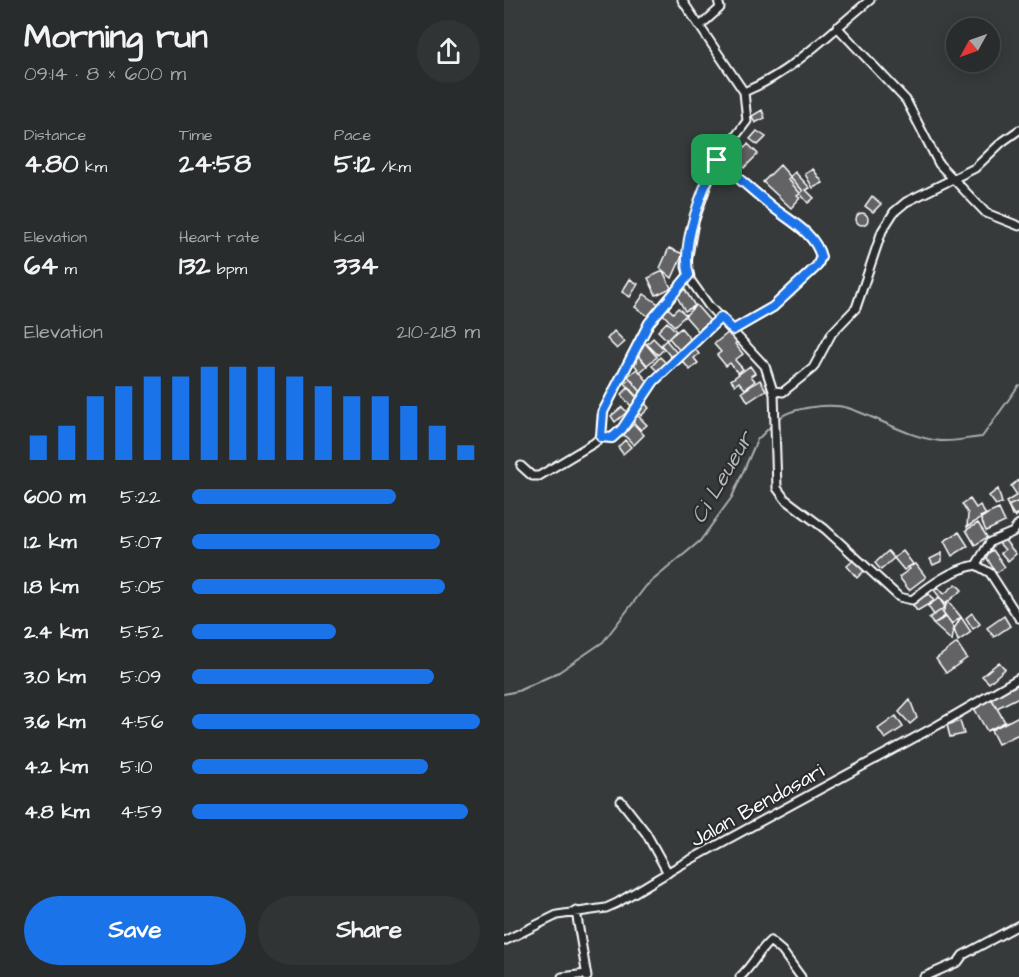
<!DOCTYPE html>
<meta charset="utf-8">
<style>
body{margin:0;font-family:"Architects Daughter",sans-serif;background:#313434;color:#f1f3f6;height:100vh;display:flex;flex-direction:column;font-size:22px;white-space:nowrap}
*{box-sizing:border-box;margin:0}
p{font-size:20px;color:#a5a7a9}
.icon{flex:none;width:33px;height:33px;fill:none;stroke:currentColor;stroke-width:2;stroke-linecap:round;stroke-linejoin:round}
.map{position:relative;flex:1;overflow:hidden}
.details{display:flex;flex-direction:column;background:#292c2c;width:504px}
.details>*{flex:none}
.needle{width:39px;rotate:230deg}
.tools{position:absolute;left:442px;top:18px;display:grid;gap:12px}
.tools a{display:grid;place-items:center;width:54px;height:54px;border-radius:50%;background:#292c2c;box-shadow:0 3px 15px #0003,0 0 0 2px #454848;font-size:30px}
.pin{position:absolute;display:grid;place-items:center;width:51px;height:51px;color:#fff;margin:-26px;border-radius:12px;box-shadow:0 3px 9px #0006}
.round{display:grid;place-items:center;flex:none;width:63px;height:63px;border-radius:32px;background:#313434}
.overview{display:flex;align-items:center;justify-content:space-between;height:102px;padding:0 24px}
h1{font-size:33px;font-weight:800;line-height:45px}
.stats{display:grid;grid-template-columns:repeat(3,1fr);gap:9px;height:102px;padding:6px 24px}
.stats div{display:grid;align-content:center}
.stats b{font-size:26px;font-weight:800}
.stats small{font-size:16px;font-weight:400}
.stats p{font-size:16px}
.chart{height:168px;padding:12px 24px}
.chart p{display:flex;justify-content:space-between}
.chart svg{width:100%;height:108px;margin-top:6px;stroke:#1a73e8;stroke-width:6}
.primary-button{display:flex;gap:12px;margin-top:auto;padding:12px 24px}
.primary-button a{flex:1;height:69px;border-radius:36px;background:#1a73e8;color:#fff;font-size:24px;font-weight:800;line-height:69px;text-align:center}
.primary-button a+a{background:#313434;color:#f1f3f6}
ul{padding:0 24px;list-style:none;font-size:20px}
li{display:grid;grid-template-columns:96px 72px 1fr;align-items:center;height:45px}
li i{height:15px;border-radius:8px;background:#1a73e8}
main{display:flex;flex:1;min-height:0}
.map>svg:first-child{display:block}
</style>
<main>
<section class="details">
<div class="overview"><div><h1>Morning run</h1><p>09:14 · 8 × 600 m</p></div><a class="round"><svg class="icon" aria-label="share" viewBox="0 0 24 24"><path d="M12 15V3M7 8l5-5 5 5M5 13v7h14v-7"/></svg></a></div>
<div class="stats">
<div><p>Distance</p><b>4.80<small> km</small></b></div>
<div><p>Time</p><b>24:58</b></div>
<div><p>Pace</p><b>5:12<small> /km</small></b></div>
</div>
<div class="stats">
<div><p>Elevation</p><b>64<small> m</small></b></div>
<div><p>Heart rate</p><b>132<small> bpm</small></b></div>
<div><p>kcal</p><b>334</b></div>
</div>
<div class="chart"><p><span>Elevation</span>210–218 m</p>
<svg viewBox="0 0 160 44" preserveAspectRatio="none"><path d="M5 44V34M15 44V30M25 44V18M35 44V14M45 44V10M55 44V10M65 44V6M75 44V6M85 44V6M95 44V10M105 44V14M115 44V18M125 44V18M135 44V22M145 44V30M155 44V38"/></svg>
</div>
<ul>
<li><b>600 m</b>5:22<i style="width:71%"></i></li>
<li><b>1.2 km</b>5:07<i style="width:86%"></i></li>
<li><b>1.8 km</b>5:05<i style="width:88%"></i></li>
<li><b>2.4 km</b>5:52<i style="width:50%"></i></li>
<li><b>3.0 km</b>5:09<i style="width:84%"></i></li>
<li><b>3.6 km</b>4:56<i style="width:100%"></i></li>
<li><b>4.2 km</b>5:10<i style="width:82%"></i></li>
<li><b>4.8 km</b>4:59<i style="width:96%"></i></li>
</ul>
<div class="primary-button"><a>Save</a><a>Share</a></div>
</section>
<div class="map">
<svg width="515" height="977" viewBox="0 0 515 977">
<rect width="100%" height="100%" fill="#373a3b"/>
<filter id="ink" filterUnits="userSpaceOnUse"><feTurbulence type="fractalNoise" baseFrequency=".0167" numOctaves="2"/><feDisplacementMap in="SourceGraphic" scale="12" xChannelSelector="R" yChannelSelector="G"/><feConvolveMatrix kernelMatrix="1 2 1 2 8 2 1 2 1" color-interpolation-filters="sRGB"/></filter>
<g filter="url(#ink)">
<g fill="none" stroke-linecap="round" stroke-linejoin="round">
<path stroke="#adaeaf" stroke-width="2" d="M273 420C286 407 327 403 344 408 375 418 403 437 436 441 449 442 465 438 478 437L515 385
M0 694 14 691 55 672 99 642 142 586 196 541 228 497 253 440 269 424"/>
</g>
<path fill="#636465" stroke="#fff" stroke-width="1.5" d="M258 110 261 118 251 123 248 116Z
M253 131 262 137 254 145 246 139Z
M244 144 254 154 240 168 229 158Z
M276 165 299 191 293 196 296 198 287 208 259 182Z
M309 169 319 183 309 188 301 174Z
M291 172 306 188 302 190 310 198 304 203 284 179Z
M368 196 377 204 369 212 361 206Z
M352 219a6 6 0 1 1 12 0a6 6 0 1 1-12 0Z
M165 248 179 254 168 278 156 268Z
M159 271 167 288 152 295 144 278Z
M126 279 134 284 126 297 118 292Z
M180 288 191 306 181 311 171 293Z
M140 294 156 305 147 318 131 307Z
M192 305 206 321 194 331 181 316Z
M163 307 169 313 174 308 182 315 170 326 158 313Z
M163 322 172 331 163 340 154 331Z
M177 328 188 341 176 351 165 338Z
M110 331 121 342 113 349 103 339Z
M225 332 234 342 231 344 239 354 231 360 239 369 234 373 226 363 222 366 213 355 217 352 210 344Z
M149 338 160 349 154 355 143 344Z
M162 340 173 353 167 357 157 345Z
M141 343 153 357 143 365 131 351Z
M190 347 195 354 190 358 194 363 186 370 176 358Z
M135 356 143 366 136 372 130 364 133 362 131 359Z
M156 357 162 363 154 372 148 366Z
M246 366 251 373 247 376 251 381 241 389 235 382 231 385 227 380Z
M133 369 146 384 137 392 124 376Z
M126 379 137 392 132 396 121 383Z
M256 380 262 390 244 402 238 392Z
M124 388 134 399 127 406 117 395Z
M140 402 145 408 137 416 131 410Z
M118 407 123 412 111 422 107 416Z
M131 413 143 425 137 430 125 418Z
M130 424 140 435 130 445 119 434Z
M121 440 127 447 119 454 114 447Z
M515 480V514L511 517 502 502 513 495 507 486Z
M494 489 498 503 492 505 485 496Z
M466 499 472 508 476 505 482 515 463 527 464 514 458 504Z
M515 501V513L508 516 504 506Z
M495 509 501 522 482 531 476 517Z
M474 523 483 537 471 545 462 530Z
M455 532 464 546 448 556 440 541Z
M499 538 512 554 504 561 497 553 501 550 494 542Z
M489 550 501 567 492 573 481 555Z
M384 551 390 558 377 570 371 563Z
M399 551 409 564 400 570 390 558Z
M438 553V561L429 565 426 559Z
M351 559 360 571 353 578 343 566Z
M412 564 422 577 405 590 395 577 406 569 404 567Z
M452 584 458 590 441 604 430 590 434 587 440 594Z
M425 594 430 601 413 611 407 602Z
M435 598 441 607 430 615 424 606Z
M444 601 457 617 448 624 439 612Z
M437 610 441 616 429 624 425 618Z
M468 613 476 624 469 629 462 618Z
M500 616 506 626 490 637 483 628Z
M442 617 450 627 448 641 429 624Z
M457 617 467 632 454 641 450 629Z
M453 643 463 658 442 673 432 659Z
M495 662 501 669 485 683 478 676Z
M515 684V697L493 708 487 698Z
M487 698 501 722 483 731 470 708Z
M406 700 413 718 406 724 395 712Z
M392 716 399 727 381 739 374 729Z
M515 716V734L494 744 487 730Z
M456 721 460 734 446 737 443 725Z"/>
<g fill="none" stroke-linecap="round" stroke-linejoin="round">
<defs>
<path id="street" d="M178 0 240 92 243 121 210 165 190 222 182 267 187 281 205 306 261 366 270 394 273 488 281 499 321 529 395 597 408 600C428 584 447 570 472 565L486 573 515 618
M196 26 216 8 214 0
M333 27 402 100 435 164 482 213 515 226
M240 92C289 72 325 33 366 0
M213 160C231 175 248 190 266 205 284 220 310 232 317 257L313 266 269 307 229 330
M270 391 279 392 309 368 328 333 352 308 378 231 390 212 402 202 471 168 498 142 515 130
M97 437 108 438 118 429 150 381 217 317
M17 466 28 476H35L90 443 97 437 99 412 145 323 185 275
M472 565 486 542 509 532 515 524
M117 801 142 833 164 873
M72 911 83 977
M0 941 53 915 102 908 113 903 173 867 434 725 515 678
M58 977 82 974
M236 977C248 966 254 952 266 941L278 951 297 977
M420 977 454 962 459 955 515 925"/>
</defs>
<use href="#street" stroke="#fff" stroke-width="11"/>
<use href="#street" stroke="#2a2d2e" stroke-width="7"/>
</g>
</g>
<g fill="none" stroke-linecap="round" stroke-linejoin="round" filter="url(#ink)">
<defs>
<path id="route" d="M213 160C231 175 248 190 266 205 284 220 311 232 317 257L313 266 269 307 229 330 217 317 150 381 118 429 108 438 97 437 99 412 145 323 185 275C176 246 199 187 213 160Z"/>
</defs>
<use href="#route" stroke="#fff" stroke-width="12"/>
<use href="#route" stroke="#1a73e8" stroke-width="8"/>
</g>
<g text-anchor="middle" stroke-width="4.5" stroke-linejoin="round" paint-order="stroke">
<g font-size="21" fill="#fff" stroke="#2a2d2e">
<text transform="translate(253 805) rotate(-29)" y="7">Jalan Bendasari</text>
</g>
<g font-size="22" font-style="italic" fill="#b4b5b5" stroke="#2a2d2e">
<text transform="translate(217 477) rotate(-60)" y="8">Ci Leueur</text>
</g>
</g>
</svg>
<div class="tools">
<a><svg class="needle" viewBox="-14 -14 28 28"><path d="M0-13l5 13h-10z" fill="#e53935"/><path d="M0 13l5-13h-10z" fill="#a5a7a9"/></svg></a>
</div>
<div class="pin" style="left:213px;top:160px;background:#1e9e55"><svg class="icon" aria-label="arrive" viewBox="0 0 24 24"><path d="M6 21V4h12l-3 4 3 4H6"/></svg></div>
</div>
</main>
